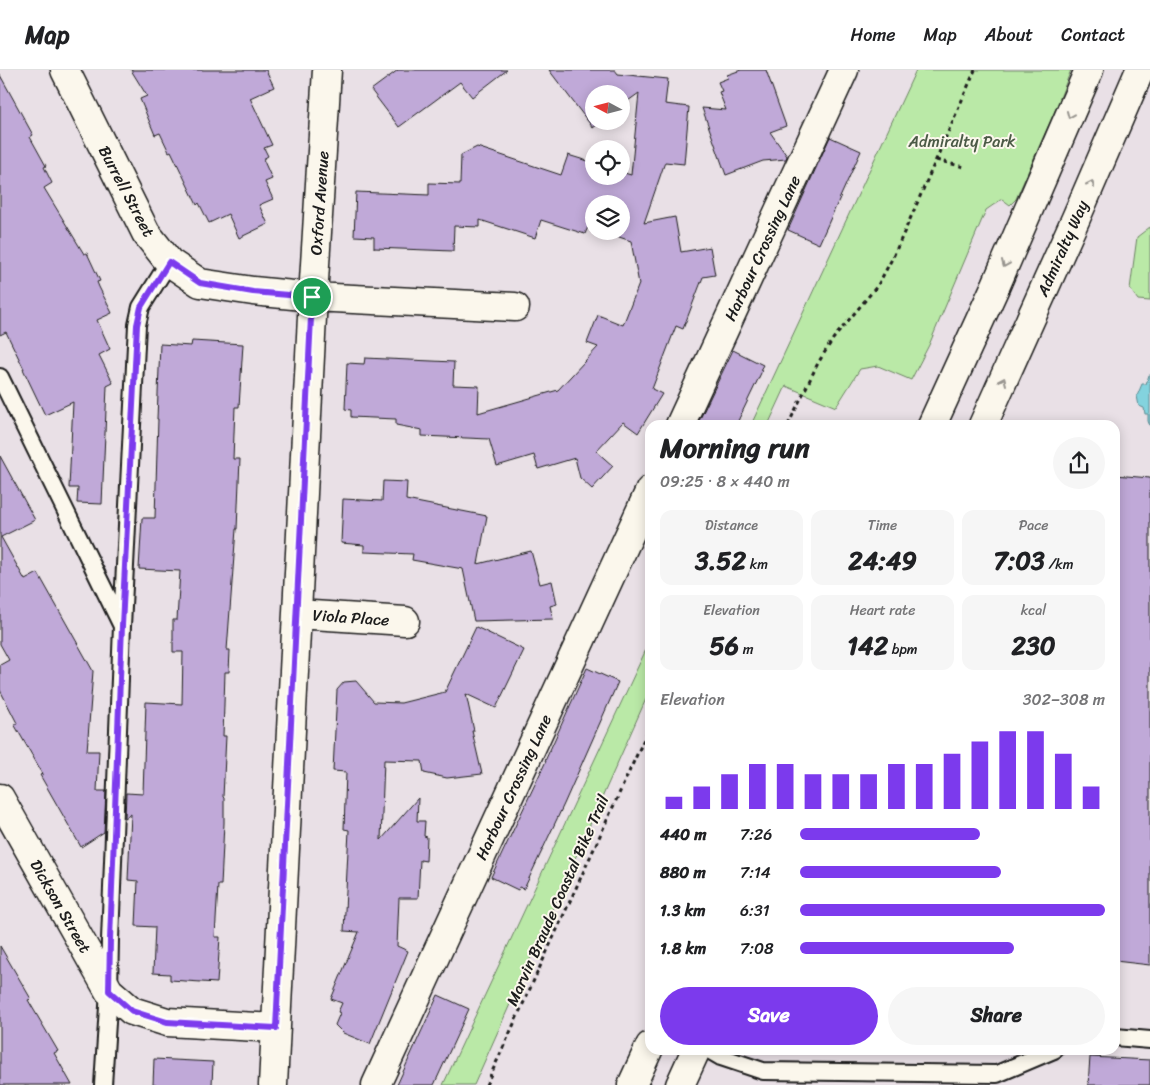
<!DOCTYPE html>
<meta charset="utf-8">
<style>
body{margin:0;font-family:Sriracha,sans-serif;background:#f6f6f6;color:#202124;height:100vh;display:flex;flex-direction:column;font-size:19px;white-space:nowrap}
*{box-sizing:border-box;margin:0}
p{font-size:16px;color:#757577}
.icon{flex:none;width:28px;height:28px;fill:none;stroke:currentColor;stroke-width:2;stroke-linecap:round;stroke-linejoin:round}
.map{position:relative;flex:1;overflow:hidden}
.drawer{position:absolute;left:645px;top:350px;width:475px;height:635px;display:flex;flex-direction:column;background:#fff;border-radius:15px;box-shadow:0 2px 12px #0003}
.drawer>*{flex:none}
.needle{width:32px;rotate:277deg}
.buttons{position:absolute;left:585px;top:15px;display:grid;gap:10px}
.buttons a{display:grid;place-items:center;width:45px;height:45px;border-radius:50%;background:#fff;box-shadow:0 2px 12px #0003;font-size:25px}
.pin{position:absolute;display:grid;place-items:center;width:42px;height:42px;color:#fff;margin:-21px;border:2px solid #fff;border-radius:50%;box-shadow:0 1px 5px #0007}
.round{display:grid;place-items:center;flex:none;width:52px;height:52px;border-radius:26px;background:#f6f6f6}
.summary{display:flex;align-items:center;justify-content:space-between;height:85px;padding:0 15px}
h1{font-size:28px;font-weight:700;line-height:38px}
.figures{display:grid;grid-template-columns:repeat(3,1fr);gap:8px;height:85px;padding:5px 15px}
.figures div{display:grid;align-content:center;border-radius:12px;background:#f6f6f6;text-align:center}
.figures b{font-size:25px;font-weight:700}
.figures small{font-size:14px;font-weight:400}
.figures p{font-size:14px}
.chart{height:140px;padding:10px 15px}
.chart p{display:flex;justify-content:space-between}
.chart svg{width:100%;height:90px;margin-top:5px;stroke:#7c3aed;stroke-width:6}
.action{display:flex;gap:10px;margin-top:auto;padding:10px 15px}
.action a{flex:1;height:58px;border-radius:30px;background:#7c3aed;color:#fff;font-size:20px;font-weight:700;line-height:58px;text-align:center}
.action a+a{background:#f6f6f6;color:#202124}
ul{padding:0 15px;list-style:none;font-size:16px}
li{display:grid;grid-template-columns:80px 60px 1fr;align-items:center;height:38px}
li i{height:12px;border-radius:6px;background:#7c3aed}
header{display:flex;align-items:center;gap:30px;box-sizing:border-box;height:70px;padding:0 25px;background:#fff;border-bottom:1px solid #e0e0e0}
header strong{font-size:24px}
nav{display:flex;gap:28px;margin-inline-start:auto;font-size:18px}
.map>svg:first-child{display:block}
</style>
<header>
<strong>Map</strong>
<nav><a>Home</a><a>Map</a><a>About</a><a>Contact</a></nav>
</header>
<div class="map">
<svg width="1150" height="1015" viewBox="0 0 1150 1015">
<rect width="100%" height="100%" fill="#e9e0e6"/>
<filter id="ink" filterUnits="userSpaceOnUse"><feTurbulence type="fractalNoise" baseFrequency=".02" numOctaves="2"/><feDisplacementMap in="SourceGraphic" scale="10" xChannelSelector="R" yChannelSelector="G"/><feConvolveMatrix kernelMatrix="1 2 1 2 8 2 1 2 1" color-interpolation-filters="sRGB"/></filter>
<g filter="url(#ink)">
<path fill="#bae9a7" stroke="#6b8262" d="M916 0H1071L1054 43 1016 129 1010 135 1002 129 986 140 929 275 911 310 878 296 860 299 836 337 786 316 768 355H751Z
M1150 157V231L1138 230 1130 219 1137 167Z
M650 571V620L474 1015H443Z"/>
<path fill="#83d3de" stroke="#5a8a90" d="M1149 305H1150V356L1148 351V344H1145L1144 338 1139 336 1137 326 1142 314H1146Z"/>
<path fill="#c0a9d8" stroke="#1c1c1c" d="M131 0H266L274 17 250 28 272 75 264 78 268 86 263 89 272 109 265 112 273 129 259 135 268 154 239 168 228 144 209 153 199 133 197 135 171 81 169 82 160 63 155 65 140 29 147 26Z
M398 0H507L472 27 460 12 399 57 371 20Z
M549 0H615L618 4 668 9 665 34 689 37 684 94 665 92 644 153 675 147 681 182 710 177 715 205 703 207 683 259 676 256 652 319 662 324 638 363 623 352 596 381 613 396 592 419 580 408 575 388 538 399 534 385 497 396 489 369 422 366V360L396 355V349L351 347V340L345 339 347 293 364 294 365 288 454 292 453 315 479 316 478 343 558 320 598 277 587 273 598 245 623 255 639 214 631 171 601 161H621V134H594V159L588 157 585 164 541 150 535 168 480 150V157L454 156 453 181 374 178V167L354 166 356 122 429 125V113L460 114 461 85 477 77 561 105 568 85 594 93V106H621V102L631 105 639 23 621 36V24H594V51H602L593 58Z
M741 0H766L786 56 770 62 787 86 786 89 763 91 726 105 702 38 726 40 719 22 722 21 718 12 728 8 727 5Z
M0 5 33 65 30 67 46 96 44 97 52 113 44 118 84 184 87 183 100 211 97 212 99 217 112 243 97 250 110 279 99 285 113 313 107 316 102 434 77 433 78 418H69L73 332 45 345 23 299H24L6 262 0 265Z
M830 67 861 81 819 174 788 160Z
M192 271 243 274 239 337H235L233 389H240L237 459H236L227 580H230L229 602H225L223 666H226L223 727 224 728V753L221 815H218L215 867H220L217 913 170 910V904L153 903 155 857 136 856 138 811 128 810 131 744 125 748 126 723 143 724 146 632 182 634 183 582H173V550H177L180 501 139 499 142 448H155L158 349H157L160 274 191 276Z
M733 280 763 295 760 300 762 301 736 355H697Z
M0 386 35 450 1 467 25 510 38 503 93 601 87 681H99L97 721H106L104 762 81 777 40 705 43 704 14 654 17 653 0 620V595L9 590 0 574Z
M1115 405 1150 408V895L1115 891Z
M383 411 407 412 406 430 487 446 478 494 531 481 540 514 552 511 557 534 550 536 553 549 474 551 463 499 412 490 413 484 364 482V475L341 473 343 429 382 431Z
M476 557 524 580 496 638 466 624 474 661H472L482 704 447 708 424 703 422 691 384 690 381 770 418 728 417 751H425L424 766 427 767 426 791 420 790 418 828H399L397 876 408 881 370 974 343 963 335 955 340 943 338 942 342 933 331 929 359 862 344 861 349 760 344 759 346 702 333 701 337 620 344 612 356 611 374 632 401 633 445 622Z
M587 598 618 612 564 734 524 819 519 817 518 820 491 807 546 691H545Z
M0 876 31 929 28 930 58 981 54 983 72 1015H0Z
M438 925 469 939 434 1015H397Z
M1090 987 1150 990V1015H1088Z
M154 989 213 992 212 1015H153Z"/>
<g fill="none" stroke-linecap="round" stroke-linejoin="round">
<defs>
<path id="lane" d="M0 307 121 554
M1115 967 1150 970
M709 980 721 987 763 1001 997 1004 1054 980
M103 1015 109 921 110 870 122 556 137 255 141 237 169 192"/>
<path id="street" d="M65 0 146 163 169 192 200 213 253 221 313 227 515 237
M680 355 844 0
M297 544 405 551
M0 728 109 921 132 941 167 952 276 958
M273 1015 313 227 327 0
M376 1015 650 420"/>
<path id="secondary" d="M932 355 996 215 1089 0
M983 355 1076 148 1140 0
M632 1015 650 976
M680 1015 696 980"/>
</defs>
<use href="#lane" stroke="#1c1c1c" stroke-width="20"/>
<use href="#street" stroke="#1c1c1c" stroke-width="31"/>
<use href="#secondary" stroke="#1c1c1c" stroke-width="31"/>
<path stroke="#1c1c1c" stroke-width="3" stroke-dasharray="4 4" stroke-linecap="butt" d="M936 90 964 97
M788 355 818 293 833 269 878 215 893 187 915 138 975 0
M486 1015 650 656"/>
<use href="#lane" stroke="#fbf7ec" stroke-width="16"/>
<use href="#street" stroke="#fbf7ec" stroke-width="28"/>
<use href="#secondary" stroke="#fbf7ec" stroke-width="28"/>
</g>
<defs><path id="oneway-chevron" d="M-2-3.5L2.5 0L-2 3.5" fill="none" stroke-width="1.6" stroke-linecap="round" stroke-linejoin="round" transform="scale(1.25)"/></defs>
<g stroke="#97948e">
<use href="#oneway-chevron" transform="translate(1070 45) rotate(113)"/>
<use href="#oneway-chevron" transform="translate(1091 114) rotate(-66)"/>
<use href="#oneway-chevron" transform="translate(1005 194) rotate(113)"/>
<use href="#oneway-chevron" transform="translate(1003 311) rotate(-66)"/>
</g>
</g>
<g fill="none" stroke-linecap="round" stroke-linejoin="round" filter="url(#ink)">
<defs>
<path id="route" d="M169 192 200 213 253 222 312 227 276 958 167 952 132 941 109 921 110 870 122 556 137 255 141 237Z"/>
</defs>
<use href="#route" stroke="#fff" stroke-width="10"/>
<use href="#route" stroke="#7c3aed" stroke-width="6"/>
</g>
<g text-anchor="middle" stroke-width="4" stroke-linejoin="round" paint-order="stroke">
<g font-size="16" fill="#4b5a46" stroke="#fbf7ec">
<text x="962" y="77">Admiralty Park</text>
</g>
<g font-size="16" fill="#1c1c1c" stroke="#fbf7ec">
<text transform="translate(127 121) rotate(62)" y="6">Burrell Street</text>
<text transform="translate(319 133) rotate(-86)" y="6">Oxford Avenue</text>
<text transform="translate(762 178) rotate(-65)" y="6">Harbour Crossing Lane</text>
<text transform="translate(1062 178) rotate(-66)" y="6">Admiralty Way</text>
<text transform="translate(351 547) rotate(4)" y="6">Viola Place</text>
<text transform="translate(513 717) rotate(-65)" y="6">Harbour Crossing Lane</text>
<text transform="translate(557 830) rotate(-66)" y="6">Marvin Braude Coastal Bike Trail</text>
<text transform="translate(61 836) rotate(60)" y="6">Dickson Street</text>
</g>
</g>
</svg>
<div class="buttons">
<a><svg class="needle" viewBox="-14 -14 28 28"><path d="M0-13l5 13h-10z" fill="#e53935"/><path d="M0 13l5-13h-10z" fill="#757577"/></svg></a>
<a><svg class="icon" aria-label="locate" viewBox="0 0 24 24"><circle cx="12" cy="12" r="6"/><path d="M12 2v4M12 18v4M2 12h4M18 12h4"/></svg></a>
<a><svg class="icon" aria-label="layers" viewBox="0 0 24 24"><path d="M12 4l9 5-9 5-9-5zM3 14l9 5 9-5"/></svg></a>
</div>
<div class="pin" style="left:312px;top:227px;background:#1e9e55"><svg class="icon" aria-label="arrive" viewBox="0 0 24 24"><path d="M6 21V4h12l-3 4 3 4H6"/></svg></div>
<section class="drawer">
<div class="summary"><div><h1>Morning run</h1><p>09:25 · 8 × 440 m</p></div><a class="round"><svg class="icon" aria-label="share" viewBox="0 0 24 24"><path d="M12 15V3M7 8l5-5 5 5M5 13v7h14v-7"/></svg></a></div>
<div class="figures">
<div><p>Distance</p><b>3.52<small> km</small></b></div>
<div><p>Time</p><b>24:49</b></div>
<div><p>Pace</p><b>7:03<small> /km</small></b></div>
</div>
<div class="figures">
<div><p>Elevation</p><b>56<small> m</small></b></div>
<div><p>Heart rate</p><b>142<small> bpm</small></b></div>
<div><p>kcal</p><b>230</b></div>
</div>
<div class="chart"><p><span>Elevation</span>302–308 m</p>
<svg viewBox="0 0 160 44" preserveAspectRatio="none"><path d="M5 44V38M15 44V33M25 44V27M35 44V22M45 44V22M55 44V27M65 44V27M75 44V27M85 44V22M95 44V22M105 44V17M115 44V11M125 44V6M135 44V6M145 44V17M155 44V33"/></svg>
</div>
<ul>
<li><b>440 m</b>7:26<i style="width:59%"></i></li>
<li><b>880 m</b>7:14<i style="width:66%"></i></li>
<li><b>1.3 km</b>6:31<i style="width:100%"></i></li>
<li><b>1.8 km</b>7:08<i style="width:70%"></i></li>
</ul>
<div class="action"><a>Save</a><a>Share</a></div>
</section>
</div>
